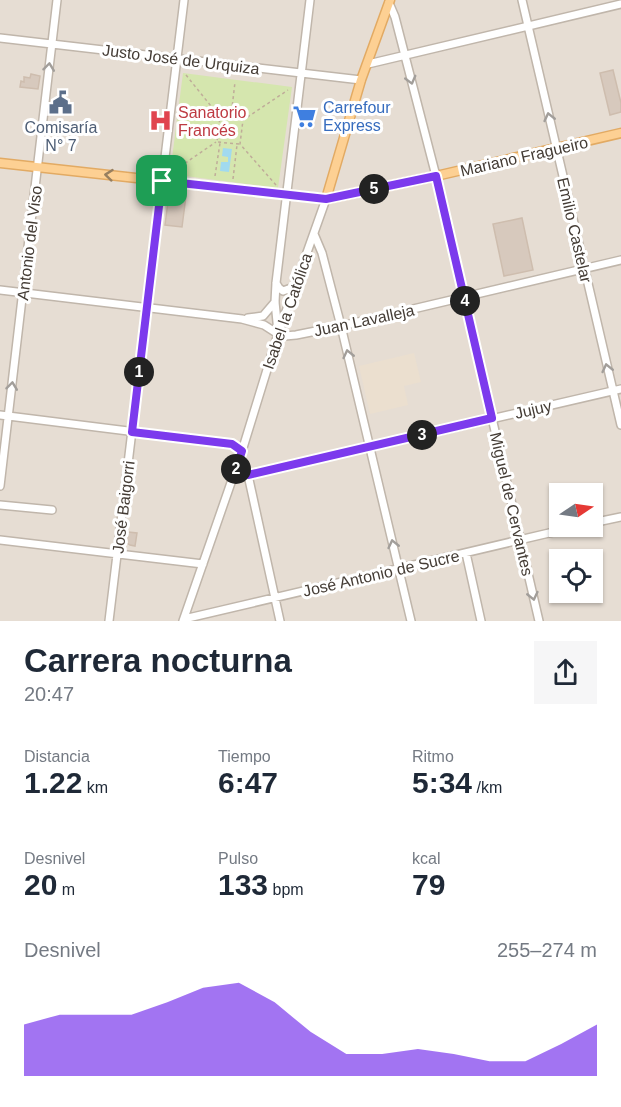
<!DOCTYPE html>
<html lang="es">
<meta charset="utf-8">
<style>
body{margin:0;font-family:Arial,sans-serif;background:#f6f6f7;color:#1f2937;height:100vh;display:flex;flex-direction:column;font-size:22px;white-space:nowrap}
*{box-sizing:border-box;margin:0}
p{font-size:20px;color:#747a83}
.icon{flex:none;width:33px;height:33px;fill:none;stroke:currentColor;stroke-width:2;stroke-linecap:round;stroke-linejoin:round}
.map{position:relative;height:621px;overflow:hidden}
.side{display:flex;flex-direction:column;background:#fff;flex:1}
.side>*{flex:none}
.needle{width:39px;rotate:77deg}
.controls{position:absolute;left:549px;top:483px;display:grid;gap:12px}
.controls a{display:grid;place-items:center;width:54px;height:54px;border-radius:0px;background:#fff;box-shadow:0 2px 4px #0004;font-size:30px}
.pin{position:absolute;display:grid;place-items:center;width:51px;height:51px;color:#fff;margin:-26px;border-radius:12px;box-shadow:0 3px 9px #0006}
.km{position:absolute;width:30px;height:30px;margin:-15px;border-radius:50%;background:#222;color:#fff;font-size:16px;line-height:30px;text-align:center}
.round{display:grid;place-items:center;flex:none;width:63px;height:63px;border-radius:0px;background:#f6f6f7}
.headline{display:flex;align-items:center;justify-content:space-between;height:102px;padding:0 24px}
h1{font-size:33px;font-weight:800;line-height:45px}
.figures{display:grid;grid-template-columns:repeat(3,1fr);gap:9px;height:102px;padding:6px 24px}
.figures div{display:grid;align-content:center}
.figures b{font-size:30px;font-weight:800}
.figures small{font-size:16px;font-weight:400}
.figures p{font-size:16px}
.chart{height:168px;padding:12px 24px}
.chart p{display:flex;justify-content:space-between}
.chart svg{width:100%;height:108px;margin-top:6px;fill:#7c3aed;opacity:.7}
.map>svg:first-child{display:block}
</style>
<div class="map">
<svg width="621" height="621" viewBox="0 0 621 621">
<rect width="100%" height="100%" fill="#f2ece5"/>
<path fill="#e6ddd3" fill-rule="evenodd" d="M0 0H621V621H0ZM560 494H592V526H560ZM560 560H592V592H560Z"/>
<path fill="#ebdfcf" d="M414 353 421 382 404 386 408 405 370 414 359 366Z"/>
<path fill="#d5e6ae" d="M183 73 292 87 278 188 170 174Z"/>
<path fill="#a1daef" d="M223 148 232 149 229 172 220 171 221 162H228V157L222 156Z"/>
<path fill="#d7c9bd" stroke="#cebdae" stroke-width="1.5" d="M613 70 621 103V112L610 115 600 73Z
M31 74 40 76 38 89 20 87 21 81 24 82V77L30 78Z
M169 194 186 196 182 227 165 225Z
M522 218 533 270 504 276 493 224Z
M128 532 137 533 135 546 130 545 127 543Z"/>
<g fill="none" stroke-linecap="round" stroke-linejoin="round">
<defs>
<path id="minor" d="M522 0 621 425
M389 3 395 17 436 176 539 621
M0 38 361 80
M368 64 621 4
M314 234 322 253 341 326 411 621
M276 283 279 288 283 291 294 287
M0 290 242 319 264 325 278 334 285 336 296 335 341 326 621 260
M248 318 263 316 275 302
M278 332 275 302 276 283 310 0
M0 415 232 444 242 451
M236 469 248 475 621 389
M248 475 280 621
M0 486 57 0
M0 505 52 510
M592 523 621 517
M0 540 203 564
M466 553 481 621
M184 619 579 526
M109 621 184 0
M183 621 242 451 278 334 326 199"/>
<path id="major" d="M0 163 326 199 436 176 621 133
M326 199 361 80 390 0"/>
</defs>
<use href="#minor" stroke="#c0b6ab" stroke-width="10"/>
<use href="#major" stroke="#e2aa63" stroke-width="11"/>
<path stroke="#bfac99" stroke-width="1.5" stroke-dasharray="3 3" stroke-linecap="butt" d="M186 75 219 116
M231 117 235 82
M239 144 217 142 220 117 242 120
M175 170 216 142
M215 176 220 143
M233 179 237 145
M276 185 240 144 243 120 288 90"/>
<use href="#minor" stroke="#fff" stroke-width="7"/>
<use href="#major" stroke="#fdd093" stroke-width="8"/>
</g>
<defs><path id="oneway-chevron" d="M-2-3.5L2.5 0L-2 3.5" fill="none" stroke-width="1.6" stroke-linecap="round" stroke-linejoin="round" transform="scale(1.5)"/></defs>
<g stroke="#a29e9a">
<use href="#oneway-chevron" transform="translate(49 67) rotate(-83)"/>
<use href="#oneway-chevron" transform="translate(411 80) rotate(75)"/>
<use href="#oneway-chevron" transform="translate(549 117) rotate(-103)"/>
<use href="#oneway-chevron" transform="translate(348 354) rotate(-103)"/>
<use href="#oneway-chevron" transform="translate(607 368) rotate(-103)"/>
<use href="#oneway-chevron" transform="translate(12 386) rotate(-83)"/>
<use href="#oneway-chevron" transform="translate(393 544) rotate(-103)"/>
<use href="#oneway-chevron" transform="translate(533 596) rotate(77)"/>
</g>
<use stroke="#977f5f" href="#oneway-chevron" transform="translate(109 175) rotate(-174)"/>
<g fill="none" stroke-linecap="round" stroke-linejoin="round">
<defs>
<path id="route" d="M436 176 492 418 248 475 236 469 242 451 232 444 132 432 162 181 326 199Z"/>
</defs>
<use href="#route" stroke="#fff" stroke-width="12"/>
<use href="#route" stroke="#7c3aed" stroke-width="8"/>
</g>
<defs>
<symbol id="civic-bare" viewBox="-9 -9 18 18"><path d="M-.6-6.5H3V-4.5H.6V-3L4-1V1h2V6H-6V1h2V-1L-.6-3ZM-1.2 2.5V6h2.4V2.5Z" fill="#5c6f8a" stroke="#fff" stroke-width="2.5" paint-order="stroke"/></symbol>
<symbol id="supermarket-bare" viewBox="-9 -9 18 18"><path d="M-6-5.5h2.5l.6 2H6L4.5 2H-2.5L-4.4-4H-6ZM-1.5 3.2a1.3 1.3 0 1 0 .1 0ZM3 3.2a1.3 1.3 0 1 0 .1 0Z" fill="#3f7fe0" stroke="#fff" stroke-width="2.5" paint-order="stroke"/></symbol>
<symbol id="hospital-bare" viewBox="-9 -9 18 18"><path d="M-5-5h3v3.5h4V-5h3V5h-3V1.5h-4V5h-3Z" fill="#e0444e" stroke="#fff" stroke-width="2.5" paint-order="stroke"/></symbol>
</defs>
<g fill-rule="evenodd">
<use href="#civic-bare" x="44" y="86" width="33" height="33"/>
<use href="#supermarket-bare" x="288" y="100" width="33" height="33"/>
<use href="#hospital-bare" x="144" y="104" width="33" height="33"/>
</g>
<g text-anchor="middle" stroke-width="6" stroke-linejoin="round" paint-order="stroke">
<g font-size="16" fill="#443c35" stroke="#fff">
<text transform="translate(181 59) rotate(7)" y="6">Justo José de Urquiza</text>
<text transform="translate(524 156) rotate(-13)" y="6">Mariano Fragueiro</text>
<text transform="translate(575 230) rotate(77)" y="6">Emilio Castelar</text>
<text transform="translate(29 243) rotate(-83)" y="6">Antonio del Viso</text>
<text transform="translate(287 311) rotate(-71)" y="6">Isabel la Católica</text>
<text transform="translate(364 320) rotate(-12)" y="6">Juan Lavalleja</text>
<text transform="translate(533 409) rotate(-13)" y="6">Jujuy</text>
<text transform="translate(512 504) rotate(77)" y="6">Miguel de Cervantes</text>
<text transform="translate(123 507) rotate(-83)" y="6">José Baigorri</text>
<text transform="translate(381 573) rotate(-13)" y="6">José Antonio de Sucre</text>
</g>
<g font-size="16" fill="#366cbe" stroke="#fff" text-anchor="start">
<text x="323" y="113">Carrefour<tspan x="323" dy="18">Express</tspan></text>
</g>
<g font-size="16" fill="#be3a42" stroke="#fff" text-anchor="start">
<text x="178" y="118">Sanatorio<tspan x="178" dy="18">Francés</tspan></text>
</g>
<g font-size="16" fill="#4e5e75" stroke="#fff">
<text x="61" y="133">Comisaría<tspan x="61" dy="18">N° 7</tspan></text>
</g>
</g>
</svg>
<div class="controls">
<a><svg class="needle" viewBox="-14 -14 28 28"><path d="M0-13l5 13h-10z" fill="#e53935"/><path d="M0 13l5-13h-10z" fill="#747a83"/></svg></a>
<a><svg class="icon" aria-label="locate" viewBox="0 0 24 24"><circle cx="12" cy="12" r="6"/><path d="M12 2v4M12 18v4M2 12h4M18 12h4"/></svg></a>
</div>
<div class="pin" style="left:162px;top:181px;background:#1e9e55"><svg class="icon" aria-label="arrive" viewBox="0 0 24 24"><path d="M6 21V4h12l-3 4 3 4H6"/></svg></div>
<b class="km" style="left:139px;top:372px">1</b>
<b class="km" style="left:236px;top:469px">2</b>
<b class="km" style="left:422px;top:435px">3</b>
<b class="km" style="left:465px;top:301px">4</b>
<b class="km" style="left:374px;top:189px">5</b>
</div>
<section class="side">
<div class="headline"><div><h1>Carrera nocturna</h1><p>20:47</p></div><a class="round"><svg class="icon" aria-label="share" viewBox="0 0 24 24"><path d="M12 15V3M7 8l5-5 5 5M5 13v7h14v-7"/></svg></a></div>
<div class="figures">
<div><p>Distancia</p><b>1.22<small> km</small></b></div>
<div><p>Tiempo</p><b>6:47</b></div>
<div><p>Ritmo</p><b>5:34<small> /km</small></b></div>
</div>
<div class="figures">
<div><p>Desnivel</p><b>20<small> m</small></b></div>
<div><p>Pulso</p><b>133<small> bpm</small></b></div>
<div><p>kcal</p><b>79</b></div>
</div>
<div class="chart"><p><span>Desnivel</span>255–274 m</p>
<svg viewBox="0 0 160 44" preserveAspectRatio="none"><path d="M0 44V23L10 19L20 19L30 19L40 14L50 8L60 6L70 14L80 26L90 35L100 35L110 33L120 35L130 38L140 38L150 31L160 23V44z"/></svg>
</div>
</section>
